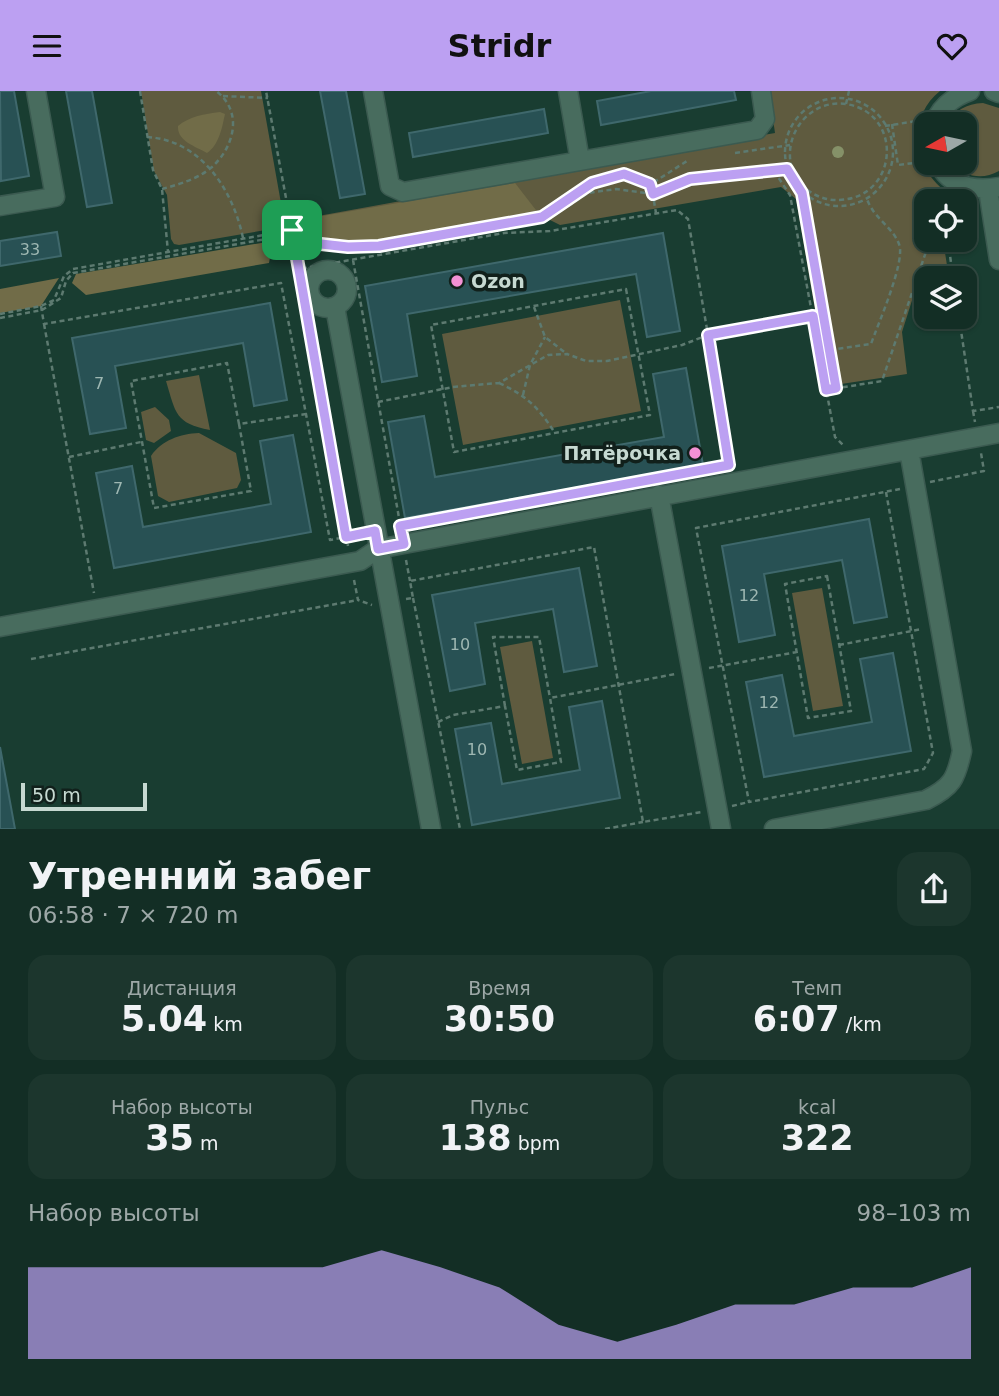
<!DOCTYPE html>
<html lang="ru">
<meta charset="utf-8">
<style>
body{margin:0;font-family:"DejaVu Sans",sans-serif;background:#1c362d;color:#f1f3f6;height:100vh;display:flex;flex-direction:column;font-size:26px;white-space:nowrap}
*{box-sizing:border-box;margin:0}
p{font-size:23px;color:#9da8a7}
.icon{flex:none;width:38px;height:38px;fill:none;stroke:currentColor;stroke-width:2;stroke-linecap:round;stroke-linejoin:round}
.map{position:relative;height:738px;overflow:hidden}
.drawer{display:flex;flex-direction:column;background:#132e25;flex:1}
.drawer>*{flex:none}
.needle{width:46px;rotate:261deg}
.tools{position:absolute;left:914px;top:21px;display:grid;gap:14px}
.tools a{display:grid;place-items:center;width:63px;height:63px;border-radius:14px;background:#132e25;box-shadow:0 2px 5px #0004,0 0 0 2px #324a42;font-size:35px}
.scale{position:absolute;left:21px;bottom:18px;width:126px;box-sizing:border-box;padding-left:7px;border:4px solid #c6d9d1;border-top:0;font-size:19px;line-height:24px;white-space:nowrap;color:#c6d9d1;-webkit-text-stroke:5px #11201b;paint-order:stroke}
.pin{position:absolute;display:grid;place-items:center;width:60px;height:60px;color:#fff;margin:-30px;border-radius:14px;box-shadow:0 4px 10px #0006}
.round{display:grid;place-items:center;flex:none;width:74px;height:74px;border-radius:21px;background:#1c362d}
.summary{display:flex;align-items:center;justify-content:space-between;height:119px;padding:0 28px}
h1{font-size:38px;font-weight:800;line-height:52px}
.metrics{display:grid;grid-template-columns:repeat(3,1fr);gap:10px;height:119px;padding:7px 28px}
.metrics div{display:grid;align-content:center;border-radius:18px;background:#1c362d;text-align:center}
.metrics b{font-size:35px;font-weight:800}
.metrics small{font-size:19px;font-weight:400}
.metrics p{font-size:19px}
.chart{height:196px;padding:14px 28px}
.chart p{display:flex;justify-content:space-between}
.chart svg{width:100%;height:126px;margin-top:7px;fill:#bca0f2;opacity:.7}
header{display:flex;justify-content:space-between;align-items:center;height:91px;padding:0 28px;background:#bca0f2;color:#111;font-size:32px;font-weight:800}
.map>svg:first-child{display:block}
</style>
<header><svg class="icon" aria-label="menu" viewBox="0 0 24 24"><path d="M4 6h16M4 12h16M4 18h16"/></svg>Stridr<svg class="icon" aria-label="heart" viewBox="0 0 24 24"><path d="M12 20l-8-8c-3-5 5-10 8-4 3-6 11-1 8 4z"/></svg></header>
<div class="map">
<svg width="999" height="738" viewBox="0 0 999 738">
<rect width="100%" height="100%" fill="#193d31"/>
<path fill="#5f5b3f" d="M141 0H261L284 129 277 137 179 154 174 153 171 148 167 104 154 80Z
M769 0H940C905 27 914 82 950 103L947 110H926V149H943L949 187H926V198L915 200 902 241 907 283 828 295 796 108 781 96 560 134 550 129 352 163 310 150 297 137 296 129 775 42Z
M983 12 999 17V80C981 90 965 85 950 72H964V33H947C955 19 966 13 983 12Z
M620 209 641 320 463 354 442 243Z
M199 284 210 339C175 332 176 323 166 290Z
M155 316 169 329 171 340 154 352 146 349 141 321Z
M199 342 236 362 241 389 237 397 169 411 158 405 151 365C162 349 180 343 199 342Z
M822 497 843 615 813 620 792 502Z
M532 550 553 667 522 673 500 556Z"/>
<path fill="#716c48" d="M220 21 225 23C222 37 219 54 207 62 195 55 177 50 178 35 190 25 204 23 220 21Z
M515 92 539 123 377 152 350 153 311 149 297 135 299 129Z
M273 150 269 172 86 204 72 192 76 183Z
M59 187 41 215 0 222V198Z"/>
<path fill="#285154" stroke="#3f686c" stroke-width="2" d="M0 0H14L29 85 1 90Z
M66 0H92L112 112 87 116Z
M320 0H346L365 103 340 107Z
M651 0H734L736 9 601 34 597 10Z
M544 18 548 42 413 66 409 42Z
M57 141 61 165 0 175V150Z
M663 142 680 240 647 246 636 183 407 223 417 285 382 291 365 195Z
M270 212 287 309 254 315 243 252 115 275 126 337 90 343 72 247Z
M686 277 703 374 405 427 388 331 424 325 435 386 664 346 653 283Z
M293 344 311 441 114 477 96 382 132 375 143 436 271 413 260 350Z
M869 428 887 526 854 532 842 469 764 483 775 544 739 551 722 455Z
M579 477 597 575 564 581 553 518 475 532 485 593 450 600 432 504Z
M893 562 911 660 764 686 746 591 782 584 794 645 872 631 860 568Z
M602 610 620 707 472 734 455 638 491 632 502 693 580 679 569 616Z
M0 656 15 738H0Z"/>
<g fill="none" stroke-linecap="round" stroke-linejoin="round">
<defs>
<path id="minor" d="M373 0 390 95 403 101 757 39 765 28 761 0
M568 0 580 70
M994 0 999 2
M934 33C940 16 953 6 970 0
M938 72C950 96 975 100 999 96
M988 98 999 169
M0 115 55 106 36 0
M309 198a19 19 0 1 1 38 0a19 19 0 1 1-38 0Z
M335 216 431 738
M659 404 721 738
M0 536 360 470 378 458 404 453 999 342
M774 738 926 709C952 696 956 688 962 660L909 359"/>
</defs>
<use href="#minor" stroke="#3b5a50" stroke-width="21"/>
<path stroke="#5d7a70" stroke-width="2.5" stroke-dasharray="5 3.5" stroke-linecap="butt" d="M140 0 153 79 162 98 168 161 292 139 266 0
M223 5 268 7
M785 61a54 54 0 1 1 108 0a54 54 0 1 1-108 0Z
M846 13 849 0
M892 33 898 74 922 71
M885 35 917 30
M922 44 924 62
M147 46C201 49 233 99 243 147
M735 62 790 54
M774 80 790 104 835 346 844 355
M651 93 656 122
M801 93C810 103 825 110 839 109 899 107 904 22 846 13 812 8 784 40 791 74 792 80 797 87 801 93L836 297
M162 98C180 93 198 88 212 76 235 55 243 20 216 0
M943 110 945 102
M292 139 299 178 504 142 550 140 677 119 688 128 708 244 813 225
M292 139 296 140 312 152 348 156 379 155 542 126 592 92 624 83 651 93 687 70
M948 149 953 187
M353 169 401 438
M299 178 346 446 358 444
M626 198 650 324 454 361 431 234Z
M41 215 44 233 281 192 330 449 346 446 348 455
M534 216 545 246 567 263
M0 223 41 215 54 209 64 185 73 178 168 161
M959 226 973 320 999 316
M0 227 42 219 61 207 66 190 73 182 289 144 307 158 348 160 376 158 547 129 588 102 616 98 653 103 690 87 787 78
M44 233 94 502
M830 259 871 253C878 233 906 170 899 153 892 135 874 128 867 108
M499 292C527 305 538 316 555 342
M826 299 882 290 930 149
M523 304 530 274 545 246
M378 311 453 296 499 292 548 264 567 263 586 270H607L682 254 708 244 729 374
M973 320 975 331
M239 333 251 400 154 417 131 290 227 272 239 333 307 323
M69 366 141 351
M930 391 984 380 981 362
M886 401 933 662 924 678 749 711 696 437 900 398
M406 469 410 490
M827 485 851 620 808 627 785 493Z
M354 489 358 509 372 514
M413 507 460 738
M406 508 413 507 410 490 594 456 643 731 702 721
M839 554 922 538
M31 568 358 509
M709 577 797 561
M505 615 493 546H539L550 607
M438 631 453 624 505 615 517 679 561 671 550 607 675 583
M732 715 749 711
M605 738 643 731"/>
<use href="#minor" stroke="#486c5e" stroke-width="18"/>
</g>
<circle fill="#859168" cx="838" cy="61" r="6"/>
<g fill="none" stroke-linecap="round" stroke-linejoin="round">
<defs>
<path id="route" d="M787 78 802 102 836 297 826 299 813 225 708 244 729 374 400 435 404 453 378 458 375 440 346 446 292 139H296L312 152 348 156 379 155 542 126 592 92 624 83 650 93 653 103 690 88Z"/>
</defs>
<use href="#route" stroke="#fff" stroke-width="14"/>
<use href="#route" stroke="#bca0f2" stroke-width="9"/>
</g>
<g fill="#f391d5" stroke="#11201b" stroke-width="2.5">
<circle cx="457" cy="190" r="7"/>
<circle cx="695" cy="362" r="7"/>
</g>
<g text-anchor="middle" stroke-width="7" stroke-linejoin="round" paint-order="stroke">
<g font-size="16" fill="#9eb7b2">
<text x="30" y="164">33</text>
<text x="99" y="298">7</text>
<text x="118" y="403">7</text>
<text x="749" y="510">12</text>
<text x="460" y="559">10</text>
<text x="769" y="617">12</text>
<text x="477" y="664">10</text>
</g>
<g font-size="19" font-weight="bold" fill="#c6d9d1" stroke="#11201b" text-anchor="start">
<text x="471" y="197">Ozon</text>
<text x="681" y="369" text-anchor="end">Пятёрочка</text>
</g>
</g>
</svg>
<div class="tools">
<a><svg class="needle" viewBox="-14 -14 28 28"><path d="M0-13l5 13h-10z" fill="#e53935"/><path d="M0 13l5-13h-10z" fill="#9da8a7"/></svg></a>
<a><svg class="icon" aria-label="locate" viewBox="0 0 24 24"><circle cx="12" cy="12" r="6"/><path d="M12 2v4M12 18v4M2 12h4M18 12h4"/></svg></a>
<a><svg class="icon" aria-label="layers" viewBox="0 0 24 24"><path d="M12 4l9 5-9 5-9-5zM3 14l9 5 9-5"/></svg></a>
</div>
<div class="scale">50 m</div>
<div class="pin" style="left:292px;top:139px;background:#1e9e55"><svg class="icon" aria-label="arrive" viewBox="0 0 24 24"><path d="M6 21V4h12l-3 4 3 4H6"/></svg></div>
</div>
<section class="drawer">
<div class="summary"><div><h1>Утренний забег</h1><p>06:58 · 7 × 720 m</p></div><a class="round"><svg class="icon" aria-label="share" viewBox="0 0 24 24"><path d="M12 15V3M7 8l5-5 5 5M5 13v7h14v-7"/></svg></a></div>
<div class="metrics">
<div><p>Дистанция</p><b>5.04<small> km</small></b></div>
<div><p>Время</p><b>30:50</b></div>
<div><p>Темп</p><b>6:07<small> /km</small></b></div>
</div>
<div class="metrics">
<div><p>Набор высоты</p><b>35<small> m</small></b></div>
<div><p>Пульс</p><b>138<small> bpm</small></b></div>
<div><p>kcal</p><b>322</b></div>
</div>
<div class="chart"><p><span>Набор высоты</span>98–103 m</p>
<svg viewBox="0 0 160 44" preserveAspectRatio="none"><path d="M0 44V12L10 12L20 12L30 12L40 12L50 12L60 6L70 12L80 19L90 32L100 38L110 32L120 25L130 25L140 19L150 19L160 12V44z"/></svg>
</div>
</section>
